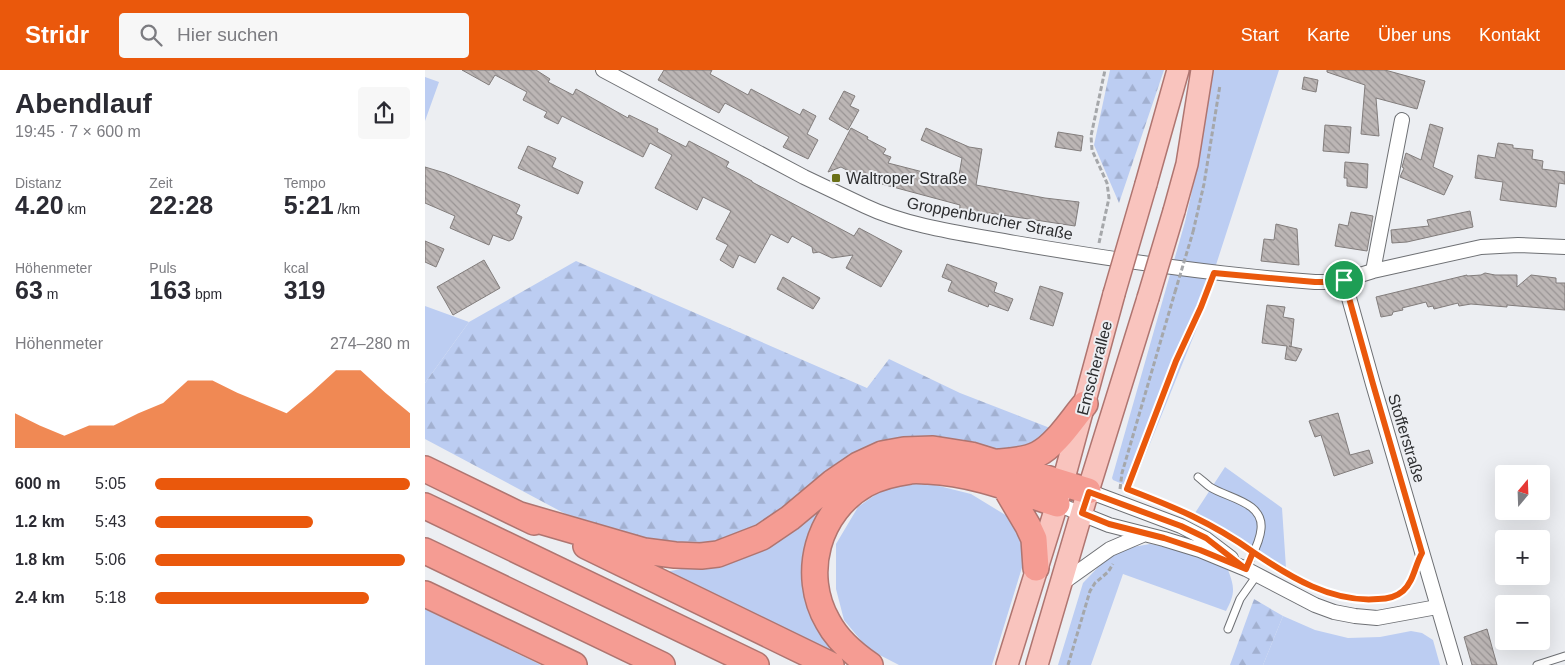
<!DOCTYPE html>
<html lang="de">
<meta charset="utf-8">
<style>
body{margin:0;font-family:Arial,sans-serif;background:#f7f7f7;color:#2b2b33;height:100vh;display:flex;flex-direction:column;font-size:19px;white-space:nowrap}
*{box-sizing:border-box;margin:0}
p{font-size:16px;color:#7c7c81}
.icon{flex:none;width:28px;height:28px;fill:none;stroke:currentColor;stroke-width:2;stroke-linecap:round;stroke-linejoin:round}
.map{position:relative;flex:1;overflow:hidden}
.drawer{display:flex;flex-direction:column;background:#fff;width:425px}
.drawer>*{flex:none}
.needle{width:32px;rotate:19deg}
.controls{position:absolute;left:1070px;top:395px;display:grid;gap:10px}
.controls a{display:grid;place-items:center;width:55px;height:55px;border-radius:5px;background:#fff;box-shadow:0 5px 20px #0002;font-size:25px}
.pin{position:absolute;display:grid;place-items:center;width:42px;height:42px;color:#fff;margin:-21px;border:2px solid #fff;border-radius:50%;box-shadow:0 1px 5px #0007}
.round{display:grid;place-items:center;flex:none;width:52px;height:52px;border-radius:5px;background:#f7f7f7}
.headline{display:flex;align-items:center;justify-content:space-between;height:85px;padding:0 15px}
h1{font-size:28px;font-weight:600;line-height:38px}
.figures{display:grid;grid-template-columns:repeat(3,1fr);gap:8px;height:85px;padding:5px 15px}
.figures div{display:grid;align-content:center}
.figures b{font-size:25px;font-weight:600}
.figures small{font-size:14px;font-weight:400}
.figures p{font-size:14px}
.chart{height:140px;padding:10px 15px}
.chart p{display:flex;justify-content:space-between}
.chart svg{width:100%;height:90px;margin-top:5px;fill:#ea580c;opacity:.7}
ul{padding:0 15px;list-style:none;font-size:16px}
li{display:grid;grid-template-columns:80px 60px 1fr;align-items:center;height:38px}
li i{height:12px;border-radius:6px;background:#ea580c}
header{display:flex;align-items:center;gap:30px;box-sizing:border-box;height:70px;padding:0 25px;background:#ea580c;color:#fff}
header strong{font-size:24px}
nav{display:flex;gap:28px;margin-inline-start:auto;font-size:18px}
.search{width:350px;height:45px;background:#f7f7f7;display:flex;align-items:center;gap:12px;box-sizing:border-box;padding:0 18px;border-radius:5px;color:#7c7c81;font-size:19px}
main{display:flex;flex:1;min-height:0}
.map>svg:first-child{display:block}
</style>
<header>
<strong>Stridr</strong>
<div class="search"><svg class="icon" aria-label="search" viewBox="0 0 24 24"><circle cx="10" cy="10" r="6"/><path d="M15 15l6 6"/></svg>Hier suchen</div>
<nav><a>Start</a><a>Karte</a><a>Über uns</a><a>Kontakt</a></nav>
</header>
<main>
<section class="drawer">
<div class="headline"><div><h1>Abendlauf</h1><p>19:45 · 7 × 600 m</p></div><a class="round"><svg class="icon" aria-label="share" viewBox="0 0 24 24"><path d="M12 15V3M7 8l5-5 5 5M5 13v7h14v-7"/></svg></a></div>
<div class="figures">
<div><p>Distanz</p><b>4.20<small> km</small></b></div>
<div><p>Zeit</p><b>22:28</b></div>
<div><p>Tempo</p><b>5:21<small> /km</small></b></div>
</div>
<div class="figures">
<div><p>Höhenmeter</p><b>63<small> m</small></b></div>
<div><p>Puls</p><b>163<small> bpm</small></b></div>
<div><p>kcal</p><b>319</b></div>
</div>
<div class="chart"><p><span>Höhenmeter</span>274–280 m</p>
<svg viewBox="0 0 160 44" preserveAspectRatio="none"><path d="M0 44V27L10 33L20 38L30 33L40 33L50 27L60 22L70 11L80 11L90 17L100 22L110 27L120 17L130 6L140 6L150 17L160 27V44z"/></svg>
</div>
<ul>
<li><b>600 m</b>5:05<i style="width:100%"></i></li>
<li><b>1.2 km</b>5:43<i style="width:62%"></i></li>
<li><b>1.8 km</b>5:06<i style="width:98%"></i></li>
<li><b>2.4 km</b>5:18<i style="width:84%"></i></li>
</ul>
</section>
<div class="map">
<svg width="1140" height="595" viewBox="0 0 1140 595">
<defs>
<pattern id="forest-firs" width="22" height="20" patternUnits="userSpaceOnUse" patternTransform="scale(1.25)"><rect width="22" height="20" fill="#bccdf2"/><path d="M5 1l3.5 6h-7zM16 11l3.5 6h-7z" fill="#a2b0d0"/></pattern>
<pattern id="building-back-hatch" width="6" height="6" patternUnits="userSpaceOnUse" patternTransform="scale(1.25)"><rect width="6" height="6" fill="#bcb6b5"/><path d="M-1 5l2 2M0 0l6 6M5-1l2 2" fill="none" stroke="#999494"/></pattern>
</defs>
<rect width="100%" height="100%" fill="#eceef2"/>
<path fill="#bccdf2" d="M789 0H854L790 198 791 211 707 418 688 410 687 408 760 152 772 99 786 10Z
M0 7 14 12 0 51Z
M0 236 44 252 0 313Z
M800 397 857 438 861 498 770 443Z
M486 411 506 414 546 424 587 449 603 478 567 595H474L443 579 419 550 411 519V474L433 437 464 415Z
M404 430 384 464 379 493 391 551 412 593 229 504 278 495Z
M725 474C753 479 778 487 803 500 810 518 810 524 801 541L698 504 666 595H633L658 513 681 489 702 478Z
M0 539 116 595H0Z
M858 546 890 560 923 568 955 567 986 561 997 563 1008 570 1015 595H838Z"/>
<path fill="url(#forest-firs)" d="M685 0H739L694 133 669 75Z
M151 191 442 318 464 289 535 323 625 358 606 377 574 382 541 375 332 459 275 478 222 472 150 449 0 369V313L44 252Z
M829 529 858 546 838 595H805Z"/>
<path fill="url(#building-back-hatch)" stroke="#827d7c" d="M37 0H111L125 9 123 12 148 25 151 19 203 48 204 45 233 59 232 62 261 77 264 71 304 92 301 97 327 111V112L429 166 434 158 477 181 456 217 421 198 428 185 407 188 394 182 388 183 387 177 367 166 363 173 346 164 330 193 314 185 308 198 295 190 303 175 291 169 306 141 278 127 272 140 230 118 247 85 225 73 218 87 137 46 133 54 119 47 122 42 98 30 102 22 70 5 64 15Z
M239 0H287L285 4 323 25 326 19 375 45 378 39 391 46 382 64 393 70 383 89 358 77 364 67 300 33 294 43 233 10Z
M902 0H960L1000 11 992 39 951 28 954 66 936 64 940 15 902 2Z
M879 7 893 10 891 22 877 19Z
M419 21 430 26 425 36 434 40 423 60 404 49Z
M1005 54 1018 58 1008 97 1028 106 1019 125 975 107 979 98 977 97 981 83 996 90Z
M900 55 926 57 924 83 898 81Z
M426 58 443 67 442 69 461 79 458 84 466 87 463 93 533 111 537 88 496 70 501 58 544 77 557 79 551 115 620 128 654 132 650 156 564 143 563 150 534 145 535 135 442 110 436 114 435 107 416 97 403 102Z
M633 62 658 66 656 81 630 77Z
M1073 73 1088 75V78L1108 80 1107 89 1118 91 1117 99 1140 102V114L1134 113 1131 137 1075 130 1078 112 1050 108 1053 85 1070 88Z
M103 76 131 88 127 97 158 112 153 124 93 98Z
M920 92 943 94 942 118 922 116V108H919Z
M0 97 20 103 95 135 91 144 97 147 88 169 84 171 68 165 64 175 25 158 30 146 0 133Z
M1045 141 1048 157 982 172 967 173 966 160 1004 156 1002 150Z
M926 142 948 146 942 181 910 176 914 154 923 156Z
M851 154 872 159 874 195 836 191 839 169 849 170Z
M0 171 19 179 11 197 0 192Z
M59 190 75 218 28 245 12 217Z
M522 194 572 213 569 222 588 229 583 241 564 234 563 237 523 221 527 211 517 207Z
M1060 203 1070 205H1092V217L1106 205 1131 208V213H1140V240L1082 235V237L1046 234 1034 236 1033 233 1009 239 1008 236 1003 237 1001 232 977 238 978 240 968 242 967 245 956 247 951 227 1042 205V206L1056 205Z
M358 207 395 228 388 239 352 219Z
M615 216 638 223 628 256 605 249Z
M842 235 860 237 858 247 869 249 866 277 864 276 877 279 871 291 860 289 862 276 837 273Z
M913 343 925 385 944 380 948 393 909 406 896 365 890 367 884 351Z
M1062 559 1072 595H1047L1039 567Z"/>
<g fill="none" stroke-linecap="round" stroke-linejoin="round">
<defs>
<path id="service" d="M773 407C777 410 781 414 785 417 802 428 839 432 836 459 835 473 826 487 821 499
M803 559 815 529 832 505
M1112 595 1140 586"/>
<path id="minor" d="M178 0 379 107 440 136C484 157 542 164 590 173 690 190 789 205 890 212H905L919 210 948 201 1056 177 1093 175 1140 177
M948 201 977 50
M919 210 948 314 1030 595
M663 421 756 456 781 469 806 488
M632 434 684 455 739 469 775 480 821 499 890 535 909 542 930 546 952 548 1012 537
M636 514 685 479 720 464"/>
<path id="primary" d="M721 114 753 0
M749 141 762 94 777 0
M582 595 632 434 689 224
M612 595 663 421 723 228"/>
<path id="motorway" d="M574 392C587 391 602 390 613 384 631 375 647 349 660 334
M0 399 109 452
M580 417 603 456 609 469 611 498
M0 436 331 595
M95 445 219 481 250 485 276 486 293 484 337 467 365 448 408 412 433 395 457 384 479 380 508 379 546 385 663 421
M161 476 406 595
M0 481 237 595
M0 524 149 595
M445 595C429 584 412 569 403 552 375 504 393 441 441 414 454 407 470 403 485 401 491 400 497 401 503 401 548 403 590 420 632 434"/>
</defs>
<use href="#service" stroke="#6e7074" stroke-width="9"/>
<use href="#minor" stroke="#6e7074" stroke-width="16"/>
<use href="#primary" stroke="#af7570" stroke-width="24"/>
<use href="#motorway" stroke="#af7570" stroke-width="28"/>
<path stroke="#a5a7aa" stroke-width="3" stroke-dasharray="5 2.5" stroke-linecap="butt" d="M768 162 779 114 795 15
M674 173 684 128 682 113 667 80 666 66 680 0
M695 419 697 403 750 222
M702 419 744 309 784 216
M802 465 820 477
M893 518C922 529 975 544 988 504
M643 595 665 521 670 513 683 502 688 494"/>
<use href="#service" stroke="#fff" stroke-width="7"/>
<use href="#minor" stroke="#fff" stroke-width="14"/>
<use href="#primary" stroke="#f9c4be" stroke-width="21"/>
<use href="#motorway" stroke="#f59c93" stroke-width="25"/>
<defs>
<path id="primary-bridge" d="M689 224 721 114
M723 228 749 141"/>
</defs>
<use href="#primary-bridge" stroke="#af7570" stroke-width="24" stroke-linecap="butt"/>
<path stroke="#a5a7aa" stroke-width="3" stroke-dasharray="5 2.5" stroke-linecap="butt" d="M750 222 768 162"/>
<use href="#primary-bridge" stroke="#f9c4be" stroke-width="21"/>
</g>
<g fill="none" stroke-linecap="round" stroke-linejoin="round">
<defs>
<path id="route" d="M919 210 905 212H890L789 203 776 237 751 291 702 419C749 437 786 452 828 482L821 499 775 480 739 468 684 454 657 443 664 422 756 456 781 468 821 499 828 482C865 507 907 533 953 529 962 529 971 527 978 521 989 511 990 495 997 483L948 314 919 210"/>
</defs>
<use href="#route" stroke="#fff" stroke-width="10"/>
<use href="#route" stroke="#ea580c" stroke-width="6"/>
</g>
<rect fill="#6a7017" stroke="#eceef2" stroke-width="2" x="406" y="103" width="10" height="10" rx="2.5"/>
<g text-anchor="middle" stroke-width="4" stroke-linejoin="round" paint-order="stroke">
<g font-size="16" fill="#2c2d2f" stroke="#eceef2" text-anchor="start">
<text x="421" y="114">Waltroper Straße</text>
</g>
<g font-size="16" fill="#2c2d2f" stroke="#eceef2">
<text transform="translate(565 148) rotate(11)" y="6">Groppenbrucher Straße</text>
<text transform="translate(669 298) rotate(-75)" y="6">Emscherallee</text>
<text transform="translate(982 368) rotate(73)" y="6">Stofferstraße</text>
</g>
</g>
</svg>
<div class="controls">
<a><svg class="needle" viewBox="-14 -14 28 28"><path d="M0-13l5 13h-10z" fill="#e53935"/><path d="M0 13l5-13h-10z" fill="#7c7c81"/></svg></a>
<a>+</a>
<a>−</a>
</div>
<div class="pin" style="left:919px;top:210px;background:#1e9e55"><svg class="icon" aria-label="arrive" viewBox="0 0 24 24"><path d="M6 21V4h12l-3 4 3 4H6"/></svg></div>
</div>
</main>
